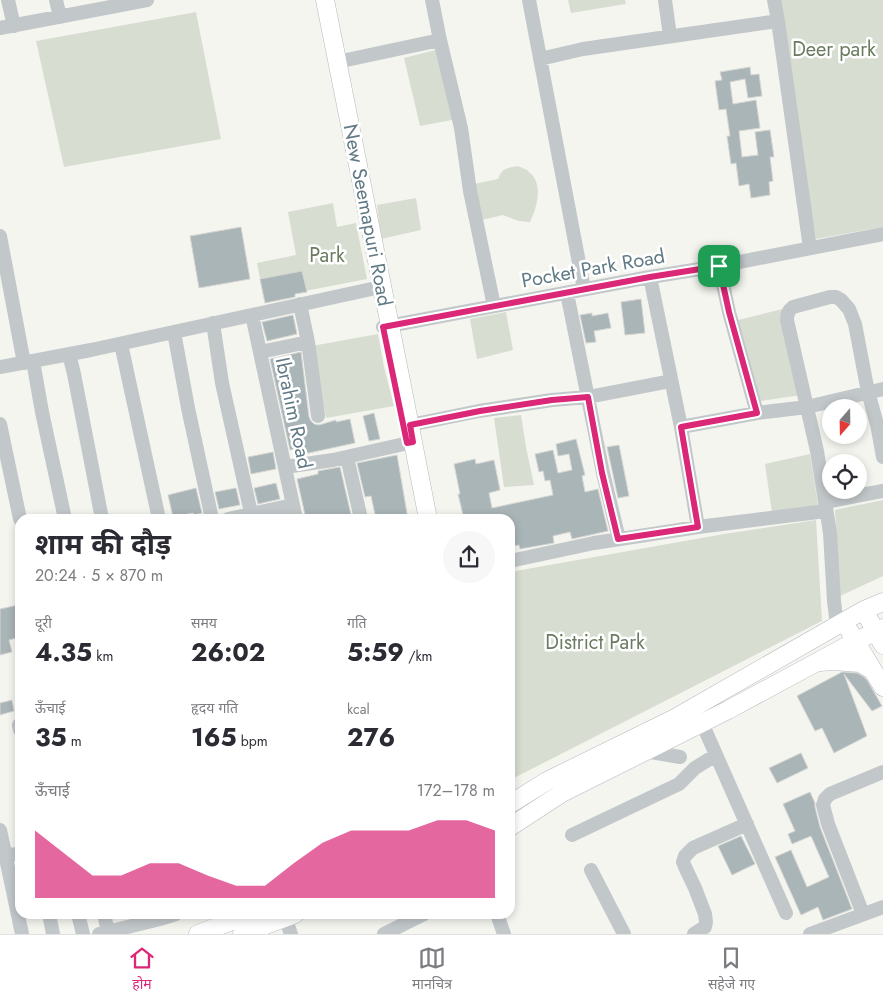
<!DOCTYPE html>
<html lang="hi">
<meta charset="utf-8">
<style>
body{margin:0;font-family:Jost,"Noto Sans Devanagari",sans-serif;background:#f7f7f7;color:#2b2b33;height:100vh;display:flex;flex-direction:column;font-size:19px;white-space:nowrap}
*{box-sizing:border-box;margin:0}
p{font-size:16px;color:#7c7c81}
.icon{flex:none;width:28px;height:28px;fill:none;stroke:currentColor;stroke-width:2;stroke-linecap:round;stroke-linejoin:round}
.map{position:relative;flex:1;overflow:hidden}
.panel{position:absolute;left:15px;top:514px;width:500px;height:405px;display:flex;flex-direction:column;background:#fff;border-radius:15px;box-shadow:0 2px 8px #0003}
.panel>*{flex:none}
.needle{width:32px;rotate:200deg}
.buttons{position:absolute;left:822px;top:399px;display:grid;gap:10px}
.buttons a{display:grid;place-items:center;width:45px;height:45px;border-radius:50%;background:#fff;box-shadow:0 2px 8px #0003;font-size:25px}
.pin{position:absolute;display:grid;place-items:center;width:42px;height:42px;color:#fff;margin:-21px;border-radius:10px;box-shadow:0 2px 8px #0006}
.round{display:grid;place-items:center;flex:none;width:52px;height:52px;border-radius:26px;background:#f7f7f7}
.overview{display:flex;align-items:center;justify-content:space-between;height:85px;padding:0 20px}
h1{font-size:28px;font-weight:700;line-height:38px}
.stats{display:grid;grid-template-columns:repeat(3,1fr);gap:8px;height:85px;padding:5px 20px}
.stats div{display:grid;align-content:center}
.stats b{font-size:25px;font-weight:700}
.stats small{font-size:14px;font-weight:400}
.stats p{font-size:14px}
.chart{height:140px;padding:10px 20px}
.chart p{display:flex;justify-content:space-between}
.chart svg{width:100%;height:90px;margin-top:5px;fill:#db2777;opacity:.7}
.tabs{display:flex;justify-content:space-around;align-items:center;height:70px;border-top:1px solid #e1e1e2;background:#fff;font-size:14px;color:#7c7c81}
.tabs a{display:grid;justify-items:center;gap:2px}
.tabs .current{color:#db2777}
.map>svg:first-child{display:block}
</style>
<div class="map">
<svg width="883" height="934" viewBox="0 0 883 934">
<rect width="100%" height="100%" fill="#f5f5f0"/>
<path fill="#d7ddd1" d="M568 0H625L626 4 571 13Z
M777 0H883V227L816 239Z
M196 12 221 139 64 167 36 41Z
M443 48 457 119 420 126 404 58Z
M518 166C522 168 527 169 529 172 544 184 537 207 530 222L519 221 503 215 482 220 474 184 498 179C502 168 507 168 518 166Z
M416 198 421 230 381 239 377 205Z
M333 203 337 227 356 223 367 279 264 299 257 263 296 255 288 212Z
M787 308 802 395 753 402 738 320Z
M506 312 513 350 477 359 470 319Z
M378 334 384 367 394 406 326 418 312 346Z
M521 415 526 447 534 485 504 487 494 418Z
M810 454 818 505 772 513 765 464Z
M883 500V576L840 596 835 510Z
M816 520 822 621 510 780V572L724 534Z"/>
<path fill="#aab5b8" stroke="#d6d6d3" d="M750 67 751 75 759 74 762 96 748 98 745 79 730 82 733 104 756 100 760 128 739 131 742 157 758 155 755 132 770 130 774 157H770L773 181 769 182 770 195 751 198 749 184 739 186 736 163 731 164 727 136H730L726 109 719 110 715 81 722 80 720 72Z
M241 227 250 279 199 288 190 236Z
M302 271 307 292 295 294V297L265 303 260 279Z
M641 299 645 333 625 335 621 302Z
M592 313V316L608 313 611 328 594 331 596 342 586 343 580 315Z
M293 315 297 334 267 341 262 322Z
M301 352 309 417 311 421 314 424 319 425 336 420V422L350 419 355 443 304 454 302 447 290 450 270 359Z
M374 413 380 439 369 441 363 416Z
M576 439 585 475 582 476 585 492 598 489 608 531 572 539 570 532 553 536 554 543 520 549 519 545 512 546 510 537V519H464L458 494H460L454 464 475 459 476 464 494 460 500 490 489 493 492 508 553 495 550 480 545 481 543 471 539 472 535 454 553 450 558 473 572 470 569 454 558 456 556 444Z
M619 445 629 496 618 498 607 447Z
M273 452 276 469 251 474 248 457Z
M397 455 408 519H376L371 496 365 497 357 463Z
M340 467 352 519H306L297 479 318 474V471Z
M276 483 280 499 258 504 254 488Z
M196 488 202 513 194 515 193 513 173 517 168 495Z
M236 488 240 505 219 509 215 492Z
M18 605 20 612V637L9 640 12 652 0 655V609Z
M842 672 857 673 864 677 867 680 882 706 872 711 844 674 867 736 834 753 822 728 815 731 797 696Z
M12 700 14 711 0 715V703Z
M801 753 808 768 777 783 769 768Z
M810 792 815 803V807L820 827 852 909 823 920 818 907 801 915 775 857 791 850 807 887 829 877 811 836 792 844 788 834 795 831 783 804Z
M741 836 755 864 732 875 718 846Z"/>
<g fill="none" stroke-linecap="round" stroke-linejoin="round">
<defs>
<path id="major" d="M325 0 403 391 428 519
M864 610 883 645
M850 632 883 687
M820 662 833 661 860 663 872 670
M510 804 547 781 675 718 864 610 883 602
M510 827 562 793 728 710 856 641 883 628
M198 934 250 914
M242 934 295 914"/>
</defs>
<use href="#major" stroke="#b2b9bc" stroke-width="19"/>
<path stroke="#c2c7ca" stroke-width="14" d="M8 0 14 26
M56 0 60 17
M529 0 584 289
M665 0 670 36
M774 0 778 21 810 248
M0 28 147 0
M440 40 461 128 470 191 494 306
M540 59 583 49 778 21
M337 62 440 40 432 0
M0 236 24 363
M719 266 729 312 757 413
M650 277 681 427 698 527
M567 293 603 473 619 539
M300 304 308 342 318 416
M252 315 296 519
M213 323 222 383 251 513
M383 327 650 277 719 266 883 234
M174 332 188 408 212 519
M121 344 159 519
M260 352 308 342
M69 354 74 374 102 519
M33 361 42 412 65 519
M0 367 91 350 376 288
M0 424 20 519
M410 425 479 411 552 400 588 397 671 381
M681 427 757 413 807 407 883 389
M347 457 361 519
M285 467 333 460 413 442
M825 502 883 491
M228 519 293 505
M510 561 594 543 698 527 826 511
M837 625 834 601 830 533 817 451 787 320C787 314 788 311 793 307L830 297H836L841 300 849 309 855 324 868 392 877 424 883 457
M702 723 786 913
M19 725 20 730
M645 751 680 757
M0 830 22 934
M572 835 679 784 695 768 716 755
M5 855 20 854
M591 870 624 934
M49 914 53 934
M78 914 83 934
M104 914 108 932
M497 914 504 934
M863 914 828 824 823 805 825 799 830 794 883 772
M285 917 291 934
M99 934 160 919 176 914
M384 934 424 914
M694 934 705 927 706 922 705 914 695 888 685 867 683 862 685 856 693 848 747 824
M810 934 883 907"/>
<use href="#major" stroke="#fff" stroke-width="18"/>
</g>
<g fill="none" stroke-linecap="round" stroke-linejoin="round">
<defs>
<path id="route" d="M719 266 729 312 757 413 681 427 698 527 618 539 602 473 588 397 552 400 480 411 410 425 413 442 407 443 383 327 650 277Z"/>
</defs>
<use href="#route" stroke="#fff" stroke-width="10"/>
<use href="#route" stroke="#db2777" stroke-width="6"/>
</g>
<g text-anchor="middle" stroke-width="5" stroke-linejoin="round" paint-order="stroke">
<g font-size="20" fill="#6a7b60" stroke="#fff">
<text x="834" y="56">Deer park</text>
<text x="327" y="262">Park</text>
<text x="595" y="649">District Park</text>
</g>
<g font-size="20" fill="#617a85" stroke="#fff">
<text transform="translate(368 215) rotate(79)" y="7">New Seemapuri Road</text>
<text transform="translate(593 268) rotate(-10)" y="7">Pocket Park Road</text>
<text transform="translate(294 413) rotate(78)" y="7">Ibrahim Road</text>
</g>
</g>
</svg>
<div class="buttons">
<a><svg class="needle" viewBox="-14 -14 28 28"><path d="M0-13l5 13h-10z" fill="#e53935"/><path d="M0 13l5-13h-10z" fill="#7c7c81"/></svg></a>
<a><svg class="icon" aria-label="locate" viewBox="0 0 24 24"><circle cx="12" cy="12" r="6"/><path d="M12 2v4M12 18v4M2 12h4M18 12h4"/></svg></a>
</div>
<div class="pin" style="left:719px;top:266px;background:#1e9e55"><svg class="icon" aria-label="arrive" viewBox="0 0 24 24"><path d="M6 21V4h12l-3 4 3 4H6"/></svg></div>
<section class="panel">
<div class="overview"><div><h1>शाम की दौड़</h1><p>20:24 · 5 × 870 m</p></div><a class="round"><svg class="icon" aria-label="share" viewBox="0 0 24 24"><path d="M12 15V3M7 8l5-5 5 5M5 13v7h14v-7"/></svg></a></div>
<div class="stats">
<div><p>दूरी</p><b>4.35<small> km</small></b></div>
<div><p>समय</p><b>26:02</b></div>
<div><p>गति</p><b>5:59<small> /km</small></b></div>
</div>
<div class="stats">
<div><p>ऊँचाई</p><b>35<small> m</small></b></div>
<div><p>हृदय गति</p><b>165<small> bpm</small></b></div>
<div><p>kcal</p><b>276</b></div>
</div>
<div class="chart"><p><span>ऊँचाई</span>172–178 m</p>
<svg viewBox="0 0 160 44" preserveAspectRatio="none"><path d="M0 44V11L10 22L20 33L30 33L40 27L50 27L60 33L70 38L80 38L90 27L100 17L110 11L120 11L130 11L140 6L150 6L160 11V44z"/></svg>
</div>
</section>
</div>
<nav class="tabs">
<a class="current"><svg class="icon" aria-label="home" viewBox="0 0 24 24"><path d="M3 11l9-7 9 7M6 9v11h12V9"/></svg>होम</a>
<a><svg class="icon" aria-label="map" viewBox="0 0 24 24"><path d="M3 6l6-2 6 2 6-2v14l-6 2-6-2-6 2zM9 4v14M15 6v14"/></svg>मानचित्र</a>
<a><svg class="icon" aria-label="saved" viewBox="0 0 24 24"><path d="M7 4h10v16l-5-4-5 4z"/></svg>सहेजे गए</a>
</nav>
